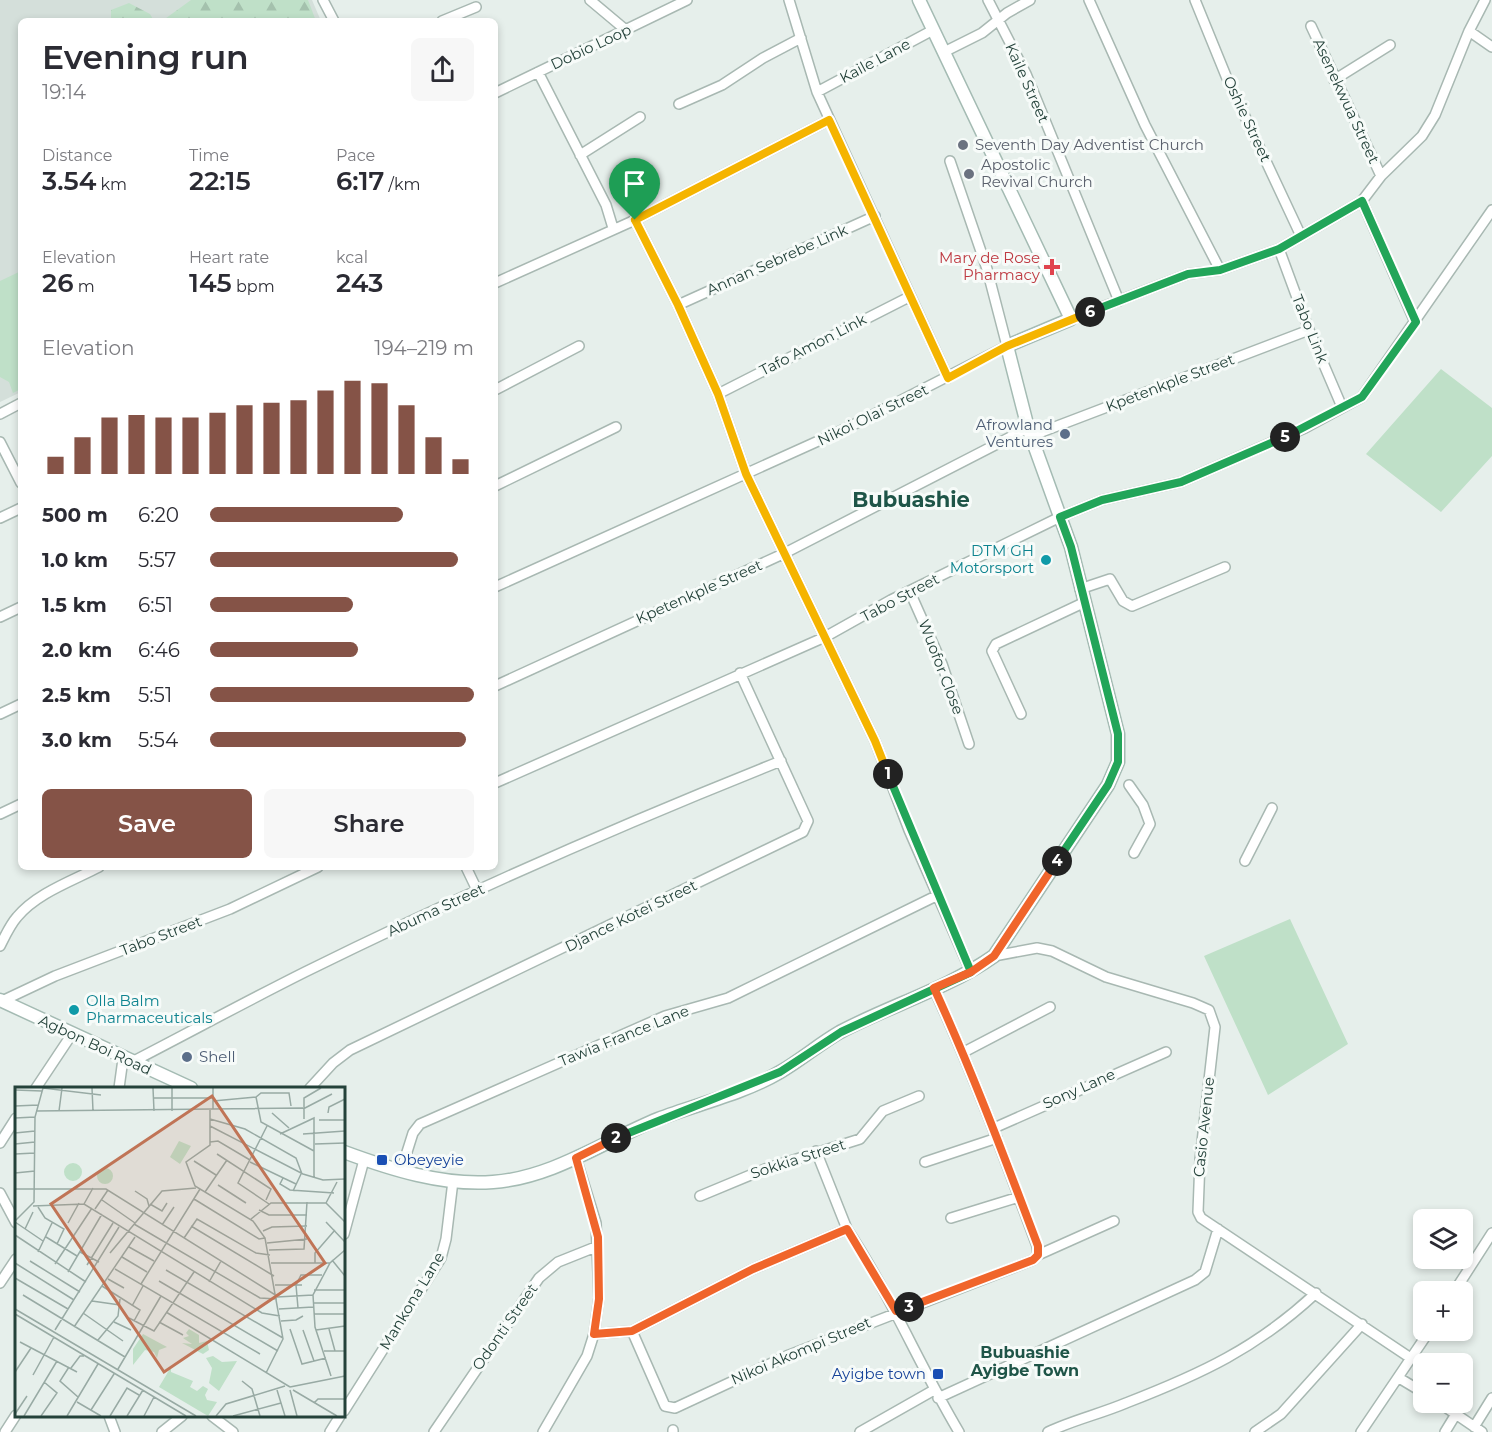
<!DOCTYPE html>
<meta charset="utf-8">
<style>
body{margin:0;font-family:Montserrat,sans-serif;background:#f7f7f7;color:#2b2b33;height:100vh;display:flex;flex-direction:column;font-size:22px;white-space:nowrap}
*{box-sizing:border-box;margin:0}
p{font-size:20px;color:#7c7c81}
.icon{flex:none;width:33px;height:33px;fill:none;stroke:currentColor;stroke-width:2;stroke-linecap:round;stroke-linejoin:round}
.map{position:relative;flex:1;overflow:hidden}
.side{position:absolute;left:18px;top:18px;width:480px;height:852px;display:flex;flex-direction:column;background:#fff;border-radius:9px;box-shadow:0 3px 9px #0003}
.side>*{flex:none}
.tools{position:absolute;left:1413px;top:1209px;display:grid;gap:12px}
.tools a{display:grid;place-items:center;width:60px;height:60px;border-radius:9px;background:#fff;box-shadow:0 3px 9px #0003;font-size:30px}
.pin{position:absolute;display:grid;place-items:center;width:51px;height:51px;color:#fff;margin:-62px -26px;border-radius:50% 50% 50% 0;rotate:-45deg;box-shadow:0 0 6px #0007}
.pin .icon{rotate:45deg}
.km{position:absolute;width:30px;height:30px;margin:-15px;border-radius:50%;background:#222;color:#fff;font-size:16px;line-height:30px;text-align:center}
.round{display:grid;place-items:center;flex:none;width:63px;height:63px;border-radius:9px;background:#f7f7f7}
.summary{display:flex;align-items:center;justify-content:space-between;height:102px;padding:0 24px}
h1{font-size:33px;font-weight:600;line-height:45px}
.metrics{display:grid;grid-template-columns:repeat(3,1fr);gap:9px;height:102px;padding:6px 24px}
.metrics div{display:grid;align-content:center}
.metrics b{font-size:26px;font-weight:600}
.metrics small{font-size:16px;font-weight:400}
.metrics p{font-size:16px}
.chart{height:168px;padding:12px 24px}
.chart p{display:flex;justify-content:space-between}
.chart svg{width:100%;height:108px;margin-top:6px;stroke:#855347;stroke-width:6}
.primary-button{display:flex;gap:12px;margin-top:auto;padding:12px 24px}
.primary-button a{flex:1;height:69px;border-radius:9px;background:#855347;color:#fff;font-size:24px;font-weight:600;line-height:69px;text-align:center}
.primary-button a+a{background:#f7f7f7;color:#2b2b33}
ul{padding:0 24px;list-style:none;font-size:20px}
li{display:grid;grid-template-columns:96px 72px 1fr;align-items:center;height:45px}
li i{height:15px;border-radius:8px;background:#855347}
.map>svg:first-child{display:block}
</style>
<div class="map">
<svg width="1492" height="1432" viewBox="0 0 1492 1432">
<defs>
<pattern id="forest-firs" width="22" height="20" patternUnits="userSpaceOnUse" patternTransform="scale(1.5)"><rect width="22" height="20" fill="#bfe0c8"/><path d="M5 1l3.5 6h-7zM16 11l3.5 6h-7z" fill="#a4c1ad"/></pattern>
</defs>
<rect width="100%" height="100%" fill="#e6efeb"/>
<path fill="#d4dfda" d="M0 0H312L321 21H21V392L0 402Z"/>
<path fill="#bfe0c8" d="M21 271V389L13 393 9 382 0 377V281Z
M1441 369 1492 408V456L1441 512 1366 454Z
M1290 919 1348 1044 1268 1095 1204 956Z"/>
<path fill="url(#forest-firs)" d="M191 0H308L316 21H162Z
M129 3 150 14 154 21H111V10Z"/>
<g fill="none" stroke-linecap="round" stroke-linejoin="round">
<defs>
<path id="street" d="M323 0 334 21
M590 0 627 31
M789 0 817 92 948 378
M988 0 1026 74 1119 301
M1089 0 1145 125 1220 270
M1195 0 1226 76 1301 236
M442 21 476 7
M1311 26 1381 176
M1469 31 1492 47
M944 52 982 33 1007 13 1030 0
M538 72 606 205 613 228
M1334 80 1390 45
M817 92 933 30
M495 93 687 0
M679 104 722 85 763 58 801 38
M580 155 640 117
M1362 201 1415 322
M635 220 678 305 718 394 746 474 875 741 909 830 971 972
M1279 249 1309 330 1342 407
M495 283 635 220 829 120
M678 305 875 216
M1071 319 1188 274 1220 270 1279 249 1362 201 1381 176 1422 136 1435 115 1469 31 1485 0
M495 390 579 346
M718 394 909 297
M0 414 21 403
M1031 436 1309 330
M0 442 21 483
M495 486 616 427
M0 518 21 508
M495 587 847 428 1007 346 987 269 950 161
M1080 589 1110 579 1123 601 1132 606 1225 567
M910 592 942 664 969 744
M0 617 21 607
M495 686 785 553 1028 428
M0 714 21 704
M1021 714 992 651 996 644 1083 603
M495 783 825 637 891 600 1060 517 1102 500 1181 482 1305 428 1362 397 1492 210
M1129 785 1143 805 1150 824 1134 853
M0 814 21 804
M1245 861 1272 808
M466 867 477 890
M0 946C5 936 10 925 17 917 37 893 72 881 99 867
M994 956 1037 948 1052 951 1106 977 1193 1003 1209 1010 1215 1027 1200 1160 1198 1212 1201 1218 1412 1359
M934 989C973 1073 1005 1159 1037 1246L1038 1255
M2 1001 55 976 230 909 318 867
M964 1052 1050 1007
M132 1062C190 1032 247 1001 305 972 461 895 620 825 781 761
M36 1088 72 1034
M119 1088 123 1059
M310 1088 333 1063 350 1050 803 832 808 821 740 673
M994 1128 1166 1052
M0 1143 16 1118
M816 1151 847 1229
M925 1162 997 1138
M401 1171 413 1133 420 1124 665 1016 728 998 938 895
M0 1193 16 1223
M700 1196 765 1169 860 1139 883 1111 919 1096
M951 1218 1019 1197
M344 1234 364 1160
M0 1283 16 1259
M1454 1292 1492 1233
M632 1331 665 1406 675 1408 789 1355 1033 1260 1038 1255 1114 1221
M594 1334 632 1331 753 1269 847 1229C890 1294 919 1365 959 1432
M1399 1378 1424 1393
M938 1398 1195 1280 1205 1272 1218 1229
M1438 1402 1482 1432
M344 1411 441 1258 446 1239 453 1181
M109 1416 115 1432
M212 1416 233 1432
M1474 1427 1492 1398
M673 1430V1432
M5 1432 16 1415
M162 1432 182 1416
M330 1432 340 1416
M434 1432 539 1278 558 1262 598 1246
M543 1432 587 1356 594 1334 599 1298 596 1223 576 1158
M860 1432 934 1390
M1048 1432C1073 1420 1100 1414 1126 1403 1201 1374 1257 1348 1316 1293
M1255 1432 1281 1414 1362 1324
M1361 1432 1430 1330
M1445 1432 1456 1414"/>
<path id="secondary" d="M0 1000 191 1088
M344 1152C390 1169 443 1186 493 1182 552 1178 604 1141 658 1119 697 1104 743 1094 780 1072 801 1060 819 1044 840 1032 891 1005 947 989 994 956L1108 785 1118 762V734L1071 547 1028 428 1007 346 1071 319 919 0"/>
</defs>
<use href="#street" stroke="#a8b8b2" stroke-width="12"/>
<use href="#secondary" stroke="#a4bbb3" stroke-width="15"/>
<use href="#street" stroke="#fff" stroke-width="9"/>
<use href="#secondary" stroke="#fff" stroke-width="12"/>
</g>
<g fill="none" stroke-linecap="round" stroke-linejoin="round">
<defs>
<path id="split-1" d="M635 220 678 305 718 394 746 474 875 741 888 774"/>
<path id="split-2" d="M616 1138 780 1072 841 1032 971 972 888 774"/>
<path id="split-3" d="M616 1138 576 1158 598 1237 599 1299 594 1334 632 1331 753 1269 847 1229 896 1311 909 1307"/>
<path id="split-4" d="M909 1307 1033 1260 1038 1255V1246C1005 1159 973 1073 934 988L971 972 994 956 1057 861"/>
<path id="split-5" d="M1057 861 1108 785 1118 762V734L1071 547 1060 517 1102 500 1181 482 1285 437"/>
<path id="split-6" d="M1090 312 1188 274 1220 270 1279 249 1362 201 1416 322 1362 397 1285 437"/>
<path id="split-7" d="M635 220 829 120 948 378 1007 346 1090 312"/>
</defs>
<use href="#split-1" stroke="#fff" stroke-width="12"/>
<use href="#split-2" stroke="#fff" stroke-width="12"/>
<use href="#split-3" stroke="#fff" stroke-width="12"/>
<use href="#split-4" stroke="#fff" stroke-width="12"/>
<use href="#split-5" stroke="#fff" stroke-width="12"/>
<use href="#split-6" stroke="#fff" stroke-width="12"/>
<use href="#split-7" stroke="#fff" stroke-width="12"/>
<use href="#split-1" stroke="#f5b400" stroke-width="8"/>
<use href="#split-2" stroke="#22a559" stroke-width="8"/>
<use href="#split-3" stroke="#f0652b" stroke-width="8"/>
<use href="#split-4" stroke="#f0652b" stroke-width="8"/>
<use href="#split-5" stroke="#22a559" stroke-width="8"/>
<use href="#split-6" stroke="#22a559" stroke-width="8"/>
<use href="#split-7" stroke="#f5b400" stroke-width="8"/>
</g>
<g fill="#6b7280" stroke="#f7fbf9" stroke-width="2">
<circle cx="963" cy="145" r="6"/>
<circle cx="969" cy="174" r="6"/>
</g>
<path fill="#e0444e" stroke="#f7fbf9" stroke-width="2" d="M1049 258h6v6h6v6h-6v6h-6v-6h-6v-6h6z"/>
<g fill="#5c6f8a" stroke="#f7fbf9" stroke-width="2">
<circle cx="1065" cy="434" r="6"/>
<circle cx="187" cy="1057" r="6"/>
</g>
<g fill="#0f9aa8" stroke="#f7fbf9" stroke-width="2">
<circle cx="1046" cy="560" r="6"/>
<circle cx="74" cy="1010" r="6"/>
</g>
<g fill="#1a4fb4" stroke="#f7fbf9" stroke-width="2">
<rect x="376" y="1154" width="12" height="12" rx="3"/>
<rect x="932" y="1368" width="12" height="12" rx="3"/>
</g>
<g text-anchor="middle" stroke-width="6" stroke-linejoin="round" paint-order="stroke">
<g font-size="15" fill="#24423a" stroke="#f7fbf9">
<text transform="translate(591 47) rotate(-25)" y="5">Dobio Loop</text>
<text transform="translate(875 61) rotate(-28)" y="5">Kaile Lane</text>
<text transform="translate(1027 83) rotate(66)" y="5">Kaile Street</text>
<text transform="translate(1346 101) rotate(65)" y="5">Asenekwua Street</text>
<text transform="translate(1247 119) rotate(65)" y="5">Oshie Street</text>
<text transform="translate(777 260) rotate(-24)" y="5">Annan Sebrebe Link</text>
<text transform="translate(1310 329) rotate(68)" y="5">Tabo Link</text>
<text transform="translate(813 345) rotate(-27)" y="5">Tafo Amon Link</text>
<text transform="translate(1170 383) rotate(-21)" y="5">Kpetenkple Street</text>
<text transform="translate(873 415) rotate(-26)" y="5">Nikoi Olai Street</text>
<text transform="translate(699 592) rotate(-24)" y="5">Kpetenkple Street</text>
<text transform="translate(900 598) rotate(-28)" y="5">Tabo Street</text>
<text transform="translate(941 667) rotate(69)" y="5">Wuofor Close</text>
<text transform="translate(436 910) rotate(-25)" y="5">Abuma Street</text>
<text transform="translate(631 916) rotate(-26)" y="5">Djance Kotei Street</text>
<text transform="translate(161 936) rotate(-21)" y="5">Tabo Street</text>
<text transform="translate(624 1036) rotate(-22)" y="5">Tawia France Lane</text>
<text transform="translate(95 1045) rotate(25)" y="5">Agbon Boi Road</text>
<text transform="translate(1079 1089) rotate(-24)" y="5">Sony Lane</text>
<text transform="translate(1204 1127) rotate(-84)" y="5">Casio Avenue</text>
<text transform="translate(798 1159) rotate(-18)" y="5">Sokkia Street</text>
<text transform="translate(412 1301) rotate(-59)" y="5">Mankona Lane</text>
<text transform="translate(505 1327) rotate(-55)" y="5">Odonti Street</text>
<text transform="translate(801 1351) rotate(-23)" y="5">Nikoi Akompi Street</text>
</g>
<g font-size="15" fill="#5b616d" stroke="#f7fbf9" text-anchor="start">
<text x="975" y="150">Seventh Day Adventist Church</text>
<text x="981" y="170">Apostolic<tspan x="981" dy="17">Revival Church</tspan></text>
</g>
<g font-size="15" fill="#be3a42" stroke="#f7fbf9" text-anchor="end">
<text x="1040" y="263">Mary de Rose<tspan x="1040" dy="17">Pharmacy</tspan></text>
</g>
<g font-size="15" fill="#4e5e75" stroke="#f7fbf9" text-anchor="end">
<text x="1053" y="430">Afrowland<tspan x="1053" dy="17">Ventures</tspan></text>
<text x="199" y="1062" text-anchor="start">Shell</text>
</g>
<g font-size="15" fill="#0d838f" stroke="#f7fbf9" text-anchor="end">
<text x="1034" y="556">DTM GH<tspan x="1034" dy="17">Motorsport</tspan></text>
<text x="86" y="1006" text-anchor="start">Olla Balm<tspan x="86" dy="17">Pharmaceuticals</tspan></text>
</g>
<g font-size="15" fill="#164399" stroke="#f7fbf9" text-anchor="start">
<text x="394" y="1165">Obeyeyie</text>
<text x="926" y="1379" text-anchor="end">Ayigbe town</text>
</g>
<g font-size="16" font-weight="bold" fill="#1f5548" stroke="#f7fbf9">
<text x="1025" y="1358">Bubuashie<tspan x="1025" dy="18">Ayigbe Town</tspan></text>
</g>
<g font-size="21" font-weight="bold" fill="#1f5548" stroke="#f7fbf9">
<text x="911" y="507">Bubuashie</text>
</g>
</g>
<g transform="translate(15 1087)">
<rect width="330" height="330" fill="#e6efeb"/>
<path d="M164 54 176 59 165 77 155 70ZM49 85a9 9 0 1 1 18 0a9 9 0 1 1-18 0ZM82 89a8 8 0 1 1 16 0a8 8 0 1 1-16 0ZM174 242 184 248V256L192 254 194 263 188 267 167 256 177 257 168 251 174 249 171 246ZM198 269 207 275 222 274 204 304 194 296 197 281 191 271ZM156 280V285L178 294 175 300 182 304 188 299 193 302 190 308 192 313 202 315 193 329 144 300Z" fill="#bfe0c8"/>
<path d="M128 247 152 260 144 263 142 271 139 265 130 263 118 278V262Z" fill="#bfe0c8"/>
<path fill="none" stroke="#98aaa4" stroke-width="1.5" d="M77 1 78 24M138 1 139 24M157 1V24M198 1V23M0 3 27 4M241 10 246 35 299 64M138 11H198M198 14 241 10 246 6H274L276 19M0 19 23 18M288 22 317 7M195 23V58L171 75 180 99 238 134 250 151 268 252 251 286M21 24 288 21M44 24 47 1M257 26 274 41M313 26 314 20 330 12M0 31 20 30M195 32 230 42 281 71 287 87M289 32V11L306 1M304 33H330M195 39 288 87 308 93 330 92M252 39 223 96 254 117M0 46 20 44M265 47 299 31V91M288 47 330 44M195 55 203 54 235 73M0 57 20 55M300 57 330 56M0 67 20 66M202 67 256 102 251 113M179 74 201 88M235 75 281 97M0 86 20 84M268 91 265 97 275 103 319 106M203 98 231 116M0 102H91L262 209M120 104 132 112 134 119M278 104 286 87M190 105 212 73M179 112 244 152 250 151M87 113 120 136M311 116 322 95M69 117 78 101M135 117 147 124 152 116M18 119 69 117 247 226 265 229M23 120 30 131 49 142 42 157M80 122 93 103M244 123 254 128H292M236 132 256 116H311L330 135M0 134 19 115 20 30 28 1 86 8M0 135 28 154M311 135 330 155M53 136 64 116M119 137 245 211 262 212M147 138 159 120M176 139 259 189M10 142 18 125M248 144 257 140 292 139M0 148 71 195M31 150 62 169M169 151 182 132 241 166 255 168M252 156 292 152M114 160 139 174M254 163 289 162 292 115M23 165 37 136M65 165 84 175M95 166 147 104 181 101M107 170 132 185M317 173 330 189M15 174 65 205M0 176 59 213M256 176H315M300 176V166L320 143M40 177 77 121M72 178 98 136M100 182 245 267M151 183 268 251M53 185 87 127M0 191 53 222M93 192 109 201M144 194 263 264M194 195 206 174M126 197 185 102M260 198H287M87 199 125 223 119 234M299 203H330M8 208 110 270M262 210 298 208M77 214 105 218M298 216H330M117 219 128 199M283 221 281 198 286 188H307M0 222 181 329M264 222 298 220M151 225 275 300M68 226 108 254M0 227 171 329M299 227H330M114 231 139 244 179 185M266 234 281 233 288 229M99 235 116 243M144 235 168 248M59 240 120 150M275 242 287 277 311 271M314 242 320 264M40 243 104 140M288 243 299 274M301 243 330 239M83 253 103 229 105 212M5 255 62 285M309 264H330M54 280 45 294 63 310M56 281 65 269H69M103 282 146 209M0 285 16 261M18 288 39 250M316 289 300 240 298 208 315 176 330 163M227 294 237 302 245 329M275 300 330 289M262 303 270 329M275 303 282 329M278 303 322 329M62 315 86 329M299 316 303 312H330M76 323 99 287M0 327 12 309M9 329 42 274M26 329 42 306 29 295M52 329 83 277M95 329 112 301 124 308M112 329 128 303M129 329 139 310M201 329 211 317 270 299M218 329 266 316"/>
<path fill="#c07456" fill-opacity="0.15" stroke="#c07456" stroke-width="3" d="M197 9 310 176 149 285 36 117Z"/>
<rect width="330" height="330" fill="none" stroke="#24423a" stroke-width="3"/>
</g>
</svg>
<div class="tools">
<a><svg class="icon" aria-label="layers" viewBox="0 0 24 24"><path d="M12 4l9 5-9 5-9-5zM3 14l9 5 9-5"/></svg></a>
<a>+</a>
<a>−</a>
</div>
<div class="pin" style="left:635px;top:220px;background:#1e9e55"><svg class="icon" aria-label="arrive" viewBox="0 0 24 24"><path d="M6 21V4h12l-3 4 3 4H6"/></svg></div>
<b class="km" style="left:888px;top:774px">1</b>
<b class="km" style="left:616px;top:1138px">2</b>
<b class="km" style="left:909px;top:1307px">3</b>
<b class="km" style="left:1057px;top:861px">4</b>
<b class="km" style="left:1285px;top:437px">5</b>
<b class="km" style="left:1090px;top:312px">6</b>
<section class="side">
<div class="summary"><div><h1>Evening run</h1><p>19:14</p></div><a class="round"><svg class="icon" aria-label="share" viewBox="0 0 24 24"><path d="M12 15V3M7 8l5-5 5 5M5 13v7h14v-7"/></svg></a></div>
<div class="metrics">
<div><p>Distance</p><b>3.54<small> km</small></b></div>
<div><p>Time</p><b>22:15</b></div>
<div><p>Pace</p><b>6:17<small> /km</small></b></div>
</div>
<div class="metrics">
<div><p>Elevation</p><b>26<small> m</small></b></div>
<div><p>Heart rate</p><b>145<small> bpm</small></b></div>
<div><p>kcal</p><b>243</b></div>
</div>
<div class="chart"><p><span>Elevation</span>194–219 m</p>
<svg viewBox="0 0 160 44" preserveAspectRatio="none"><path d="M5 44V37M15 44V29M25 44V21M35 44V20M45 44V21M55 44V21M65 44V19M75 44V16M85 44V15M95 44V14M105 44V10M115 44V6M125 44V7M135 44V16M145 44V29M155 44V38"/></svg>
</div>
<ul>
<li><b>500 m</b>6:20<i style="width:73%"></i></li>
<li><b>1.0 km</b>5:57<i style="width:94%"></i></li>
<li><b>1.5 km</b>6:51<i style="width:54%"></i></li>
<li><b>2.0 km</b>6:46<i style="width:56%"></i></li>
<li><b>2.5 km</b>5:51<i style="width:100%"></i></li>
<li><b>3.0 km</b>5:54<i style="width:97%"></i></li>
</ul>
<div class="primary-button"><a>Save</a><a>Share</a></div>
</section>
</div>
